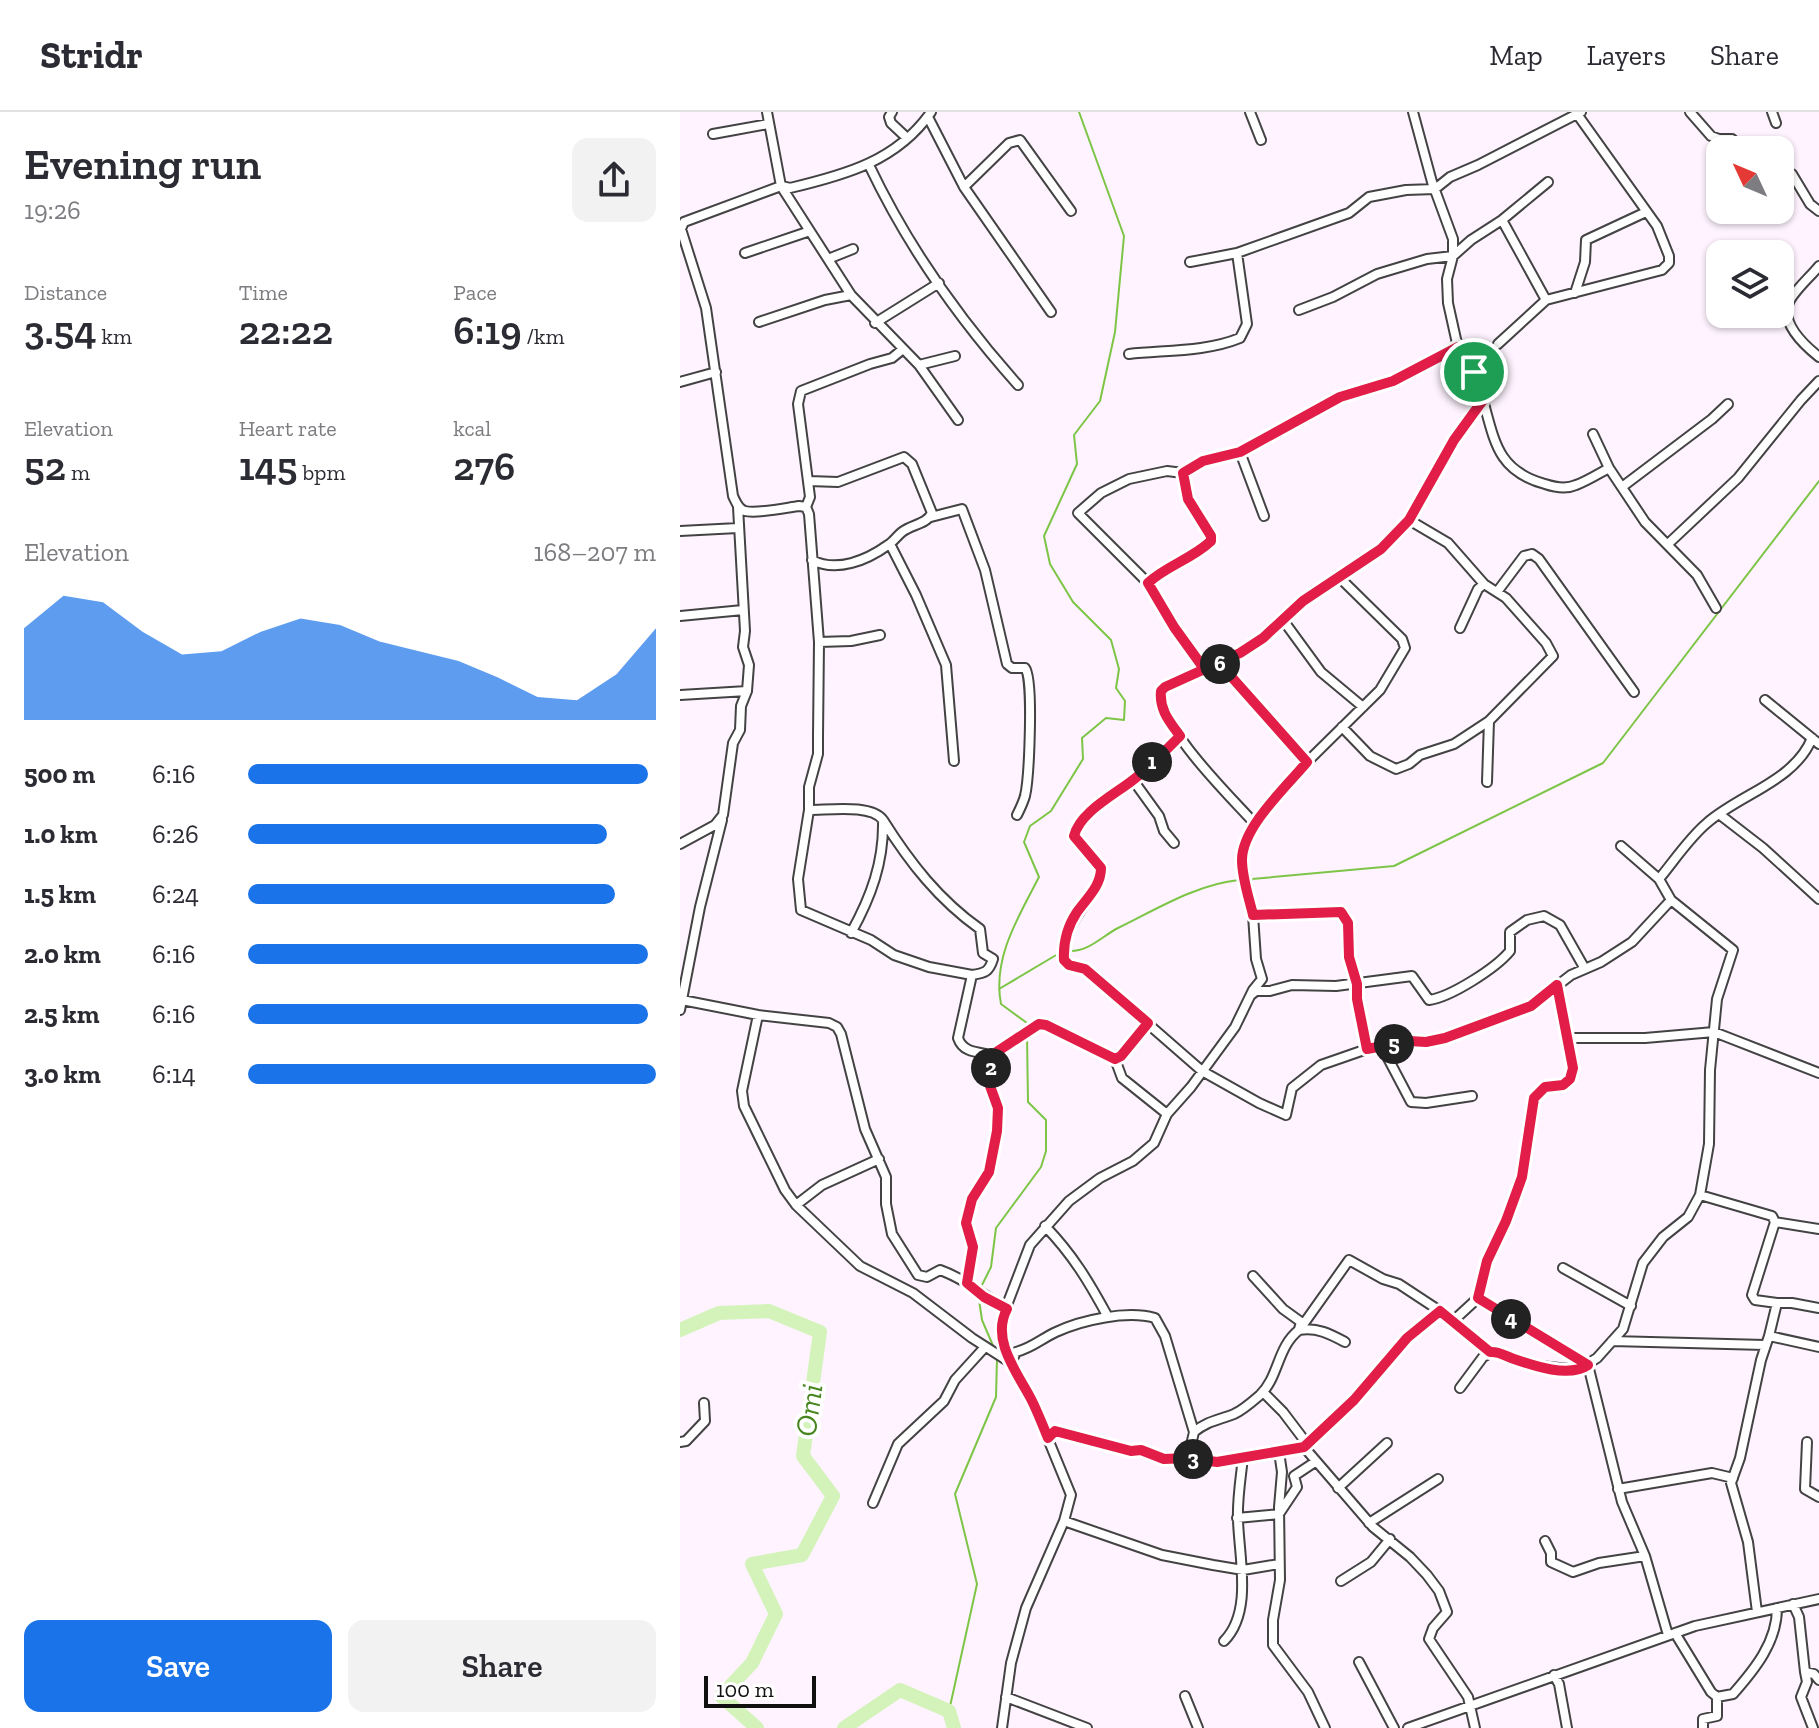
<!DOCTYPE html>
<meta charset="utf-8">
<style>
body{margin:0;font-family:"Zilla Slab",serif;background:#f2f2f3;color:#2b2b33;height:100vh;display:flex;flex-direction:column;font-size:30px;white-space:nowrap}
*{box-sizing:border-box;margin:0}
p{font-size:26px;color:#7c7c81}
.icon{flex:none;width:44px;height:44px;fill:none;stroke:currentColor;stroke-width:2;stroke-linecap:round;stroke-linejoin:round}
.map{position:relative;flex:1;overflow:hidden}
.sheet{display:flex;flex-direction:column;background:#fff;width:680px}
.sheet>*{flex:none}
.needle{width:52px;rotate:314deg}
.fabs{position:absolute;left:1026px;top:24px;display:grid;gap:16px}
.fabs a{display:grid;place-items:center;width:88px;height:88px;border-radius:16px;background:#fff;box-shadow:0 2px 6px #0004;font-size:40px}
.scale{position:absolute;left:24px;bottom:20px;width:112px;box-sizing:border-box;padding-left:8px;border:4px solid #101010;border-top:0;font-size:22px;line-height:28px;white-space:nowrap;color:#101010;-webkit-text-stroke:6px #fff;paint-order:stroke}
.pin{position:absolute;display:grid;place-items:center;width:68px;height:68px;color:#fff;margin:-34px;border:4px solid #fff;border-radius:50%;box-shadow:0 2px 8px #0007}
.km{position:absolute;width:40px;height:40px;margin:-20px;border-radius:50%;background:#222;color:#fff;font-size:22px;line-height:40px;text-align:center}
.round{display:grid;place-items:center;flex:none;width:84px;height:84px;border-radius:16px;background:#f2f2f3}
.head{display:flex;align-items:center;justify-content:space-between;height:136px;padding:0 24px}
h1{font-size:44px;font-weight:600;line-height:60px}
.metrics{display:grid;grid-template-columns:repeat(3,1fr);gap:12px;height:136px;padding:8px 24px}
.metrics div{display:grid;align-content:center}
.metrics b{font-size:40px;font-weight:600}
.metrics small{font-size:22px;font-weight:400}
.metrics p{font-size:22px}
.chart{height:224px;padding:16px 24px}
.chart p{display:flex;justify-content:space-between}
.chart svg{width:100%;height:144px;margin-top:8px;fill:#1a73e8;opacity:.7}
.action{display:flex;gap:16px;margin-top:auto;padding:16px 24px}
.action a{flex:1;height:92px;border-radius:16px;background:#1a73e8;color:#fff;font-size:32px;font-weight:600;line-height:92px;text-align:center}
.action a+a{background:#f2f2f3;color:#2b2b33}
ul{padding:0 24px;list-style:none;font-size:26px}
li{display:grid;grid-template-columns:128px 96px 1fr;align-items:center;height:60px}
li i{height:20px;border-radius:10px;background:#1a73e8}
header{display:flex;align-items:center;gap:48px;box-sizing:border-box;height:112px;padding:0 40px;background:#fff;border-bottom:2px solid #e1e1e2}
header strong{font-size:38px}
nav{display:flex;gap:44px;margin-inline-start:auto;font-size:28px}
main{display:flex;flex:1;min-height:0}
.map>svg:first-child{display:block}
</style>
<header>
<strong>Stridr</strong>
<nav><a>Map</a><a>Layers</a><a>Share</a></nav>
</header>
<main>
<section class="sheet">
<div class="head"><div><h1>Evening run</h1><p>19:26</p></div><a class="round"><svg class="icon" aria-label="share" viewBox="0 0 24 24"><path d="M12 15V3M7 8l5-5 5 5M5 13v7h14v-7"/></svg></a></div>
<div class="metrics">
<div><p>Distance</p><b>3.54<small> km</small></b></div>
<div><p>Time</p><b>22:22</b></div>
<div><p>Pace</p><b>6:19<small> /km</small></b></div>
</div>
<div class="metrics">
<div><p>Elevation</p><b>52<small> m</small></b></div>
<div><p>Heart rate</p><b>145<small> bpm</small></b></div>
<div><p>kcal</p><b>276</b></div>
</div>
<div class="chart"><p><span>Elevation</span>168–207 m</p>
<svg viewBox="0 0 160 44" preserveAspectRatio="none"><path d="M0 44V16L10 6L20 8L30 17L40 24L50 23L60 17L70 13L80 15L90 20L100 23L110 26L120 31L130 37L140 38L150 30L160 16V44z"/></svg>
</div>
<ul>
<li><b>500 m</b>6:16<i style="width:98%"></i></li>
<li><b>1.0 km</b>6:26<i style="width:88%"></i></li>
<li><b>1.5 km</b>6:24<i style="width:90%"></i></li>
<li><b>2.0 km</b>6:16<i style="width:98%"></i></li>
<li><b>2.5 km</b>6:16<i style="width:98%"></i></li>
<li><b>3.0 km</b>6:14<i style="width:100%"></i></li>
</ul>
<div class="action"><a>Save</a><a>Share</a></div>
</section>
<div class="map">
<svg width="1139" height="1616" viewBox="0 0 1139 1616">
<rect width="100%" height="100%" fill="#fef3fe"/>
<g fill="none" stroke-linecap="round" stroke-linejoin="round">
<path stroke="#7dc546" stroke-width="2" d="M572 767 714 754 923 651 1139 369
M389 839C408 840 421 825 438 816 475 798 517 772 559 768
M319 877 383 839
M347 917V911L321 892C312 846 339 804 359 765L344 730 350 714 371 699 403 647 402 626 426 606 444 608 445 589 436 576 439 557 431 528 393 490 370 452 364 424 397 352 394 323 420 289 435 220 444 124 399 0
M301 1175 311 1155 316 1116 361 1055 366 1039V1008L348 990 347 924
M298 1181 302 1208 314 1236
M269 1599 297 1472 275 1382 316 1285 317 1246"/>
<path stroke="#d4f3bb" stroke-width="14" d="M0 1218 39 1201 89 1199 140 1220 123 1344 153 1384 122 1443 72 1452 96 1502 72 1551 41 1584 77 1616
M164 1616 220 1578 269 1599 274 1616"/>
<defs>
<path id="minor" d="M87 0 101 74 4 110 1 117 26 196 53 384C56 390 58 397 65 399 77 402 105 396 119 394L126 395 129 402 139 530 138 624V642L129 675V698L118 767 121 798 191 828 214 843 249 855 292 863 278 926C283 941 298 940 312 943L359 912 366 913 435 947 442 966 487 1002
M212 0 209 5 211 11 227 26
M570 0 581 28
M1010 0 1031 24 1039 27H1052L1065 38
M1092 0 1096 11
M248 5 284 75 371 200
M33 22 88 12
M189 53C227 133 279 207 338 273
M1112 62 1130 92 1139 99
M101 74 171 183 239 253 275 244
M102 74 110 76C165 63 217 49 251 0
M284 75 329 31 340 28 391 99
M822 108 866 188
M65 141 130 119
M148 147 173 137
M510 150 557 141
M1139 154C1130 165 1117 176 1110 188 1098 210 1124 233 1139 245
M895 181 905 150 906 128 966 100
M619 198 653 185 697 162 747 147 773 144 791 128 822 108 868 70
M79 210 145 188 171 183
M195 211 259 171
M818 232 866 188 982 158 989 151V144L977 114 897 2
M449 242C485 238 526 240 560 226L567 212 557 141 669 101 689 85 726 78 755 77 770 65 798 53 901 0
M239 253 278 308
M0 270 36 260
M803 288C815 331 818 359 865 372 874 375 887 377 896 373 907 369 918 362 929 356
M913 322 929 356 965 410 1017 463 1036 496
M560 340 584 404
M129 369 158 370 224 345 232 352 252 401C246 413 232 412 222 420 217 424 213 430 208 433 187 448 157 461 132 448
M942 375 1032 307 1048 292
M126 395 130 385 118 292 121 279 190 252 212 246 223 237
M251 405 282 397 305 458 327 552 332 556H345C354 567 349 667 345 684 343 691 340 697 337 703
M729 408 768 431 804 472 826 486 866 531 873 544 809 609 807 670
M0 419 58 416
M210 432 236 483 266 553 274 649
M988 432 1058 366 1121 288 1139 269
M468 471C486 454 512 447 531 429V424L508 387 503 361
M817 480 844 444 852 442 859 447 954 580
M0 504 63 498
M603 508 641 560 683 595
M780 516 798 477 804 472
M139 530 171 529 200 523
M540 552 627 650
M525 558 494 515 468 471 398 401 421 381 449 367 487 359 503 361 523 349 560 340 660 285 713 269 778 235
M0 583 67 579
M1085 588 1139 632
M662 615 690 644 716 657 729 652 740 643 774 632 809 609
M453 668C437 679 398 706 394 724L421 756C421 786 383 802 384 848L389 853 405 857 522 959 579 991 606 1003 612 976 641 953 687 937 729 929 746 930 765 926 851 894 891 863 921 850 952 830 991 788
M129 698C150 698 191 692 203 708 204 750 191 785 171 821
M1039 702 1083 736 1139 787
M203 708C230 751 259 788 300 817L303 841 313 847C309 860 305 861 292 863
M575 712 627 650 700 578 725 536 722 527 660 466
M494 731 484 719 479 704 453 668 500 624
M0 732 35 713 43 703 53 631 60 618 61 594 67 579 69 553 63 535 65 519 58 395
M979 767C994 749 1009 726 1027 711 1060 682 1115 669 1132 626
M573 803 661 800 668 811 669 845 677 872V887L687 937
M877 873 893 956 890 967 883 973 865 975 854 986 842 1065 826 1109 807 1149 798 1186 908 1253 942 1390 965 1444 988 1523
M571 883 576 879H590L612 873 656 874 732 864 749 888C771 885 816 856 830 839V820L847 808 864 804 880 813 905 857
M2 888 78 903 149 911 157 915 161 922 185 1017 206 1065V1092L212 1122 238 1163 247 1165 260 1158C285 1167 305 1184 327 1197
M0 898 20 795 42 708
M78 903 62 979 64 994 105 1078 116 1093 180 1154 233 1181 292 1226 331 1251 336 1240C352 1236 361 1227 376 1220 402 1208 447 1198 475 1206L485 1224 514 1320
M887 926H965L1034 920 1139 961
M702 935 731 990 746 991 792 984
M435 947 441 944 468 911
M1020 1083 1092 1104 1095 1110 1072 1183 1075 1188 1097 1191 1089 1224
M116 1093 142 1073 199 1047
M1095 1110 1139 1117
M365 1114C393 1143 409 1170 428 1205
M883 1156 951 1194
M573 1164 603 1197 621 1210 619 1217
M287 1171 293 1135 286 1111 292 1087 309 1060 317 1019 318 996 310 974 312 943
M1097 1191H1112L1139 1196
M773 1209 798 1186
M620 1217 669 1148 703 1167 719 1172 760 1199
M932 1229 1085 1233
M780 1276 803 1245 812 1240 851 1253 898 1258 917 1246 943 1217 963 1151 983 1125 1008 1105 1020 1083 1029 1032 1030 958 1037 887 1053 838 991 788 979 767 941 734
M583 1280 603 1300 628 1333
M368 1326 375 1319 451 1339 461 1338 484 1347 508 1346 537 1350 624 1335 674 1288 727 1226 760 1199 810 1240
M0 1330 6 1329 25 1309 24 1291
M1127 1330 1125 1377 1139 1385
M624 1335 693 1415 730 1445 747 1463 759 1479 767 1500 753 1516 749 1527 788 1585 795 1616
M599 1340 602 1360 599 1395 600 1468 593 1508V1533L628 1580 645 1616
M508 1346 514 1320C527 1309 539 1308 554 1302 563 1298 573 1289 580 1283 599 1265 597 1235 619 1218 637 1215 650 1222 665 1230
M658 1376 707 1331
M938 1377 1032 1361 1053 1366
M193 1391 218 1332 264 1289 275 1268 305 1235
M557 1406 599 1402 617 1375 614 1364 635 1350
M384 1409 482 1443 533 1453 563 1458 599 1452
M689 1411 758 1367
M865 1429 871 1441V1450L893 1460 919 1451 965 1444
M661 1469 691 1450 710 1427
M1113 1492 1119 1505 1125 1560 1134 1562 1139 1568
M1077 1500 1068 1430 1051 1371 1060 1346 1081 1248 1089 1224 1139 1235
M995 1521 1031 1580 1037 1585 1053 1582C1075 1557 1097 1530 1097 1496
M544 1529C573 1500 559 1445 558 1408 557 1387 561 1365 563 1345
M679 1550 714 1616
M1125 1560 1127 1570 1121 1585 1133 1616
M874 1563 879 1572 887 1616
M505 1584 518 1616
M326 1585 407 1616
M322 1616 331 1551 346 1496 384 1409 391 1383 352 1288 331 1251 322 1224V1206L350 1133 389 1089 420 1066 453 1049 474 1031 487 1002 511 975 555 915 573 878 582 867 576 847 573 803 562 747 564 731 575 712C551 685 478 615 481 579L490 572 560 541 583 526 623 489 701 437 729 408 774 328 803 288 802 277 794 260 780 245 768 191 767 167 773 144V127L752 70 733 0
M728 1616 1015 1514 1139 1487
M1023 1616V1607L1037 1604V1585"/>
</defs>
<use href="#minor" stroke="#434343" stroke-width="12"/>
<use href="#minor" stroke="#fff" stroke-width="8"/>
</g>
<g fill="none" stroke-linecap="round" stroke-linejoin="round">
<defs>
<path id="route" d="M794 260 802 277 803 288 774 328 729 408 701 437 623 489 583 526 560 541 485 575 481 579C479 598 490 610 500 624 485 639 470 655 453 668 434 683 400 700 394 724L421 756C421 774 407 786 397 800 387 815 383 830 384 848L389 853 405 857 468 911 441 944 435 947 366 913 359 912 312 943 310 974 318 996 317 1019 309 1060 292 1087 286 1111 293 1135 287 1171 304 1185 327 1197C311 1227 336 1259 350 1285 357 1298 362 1312 368 1326L375 1319 451 1339 461 1338 484 1347 508 1346 537 1350 624 1335 674 1288 727 1226 760 1199 810 1240C819 1239 825 1244 834 1247 854 1254 889 1266 908 1253L798 1186 807 1149 826 1109 842 1065 854 986 865 975 883 973 890 967 893 956 877 873 851 894 765 926 746 930 729 929 687 937 677 887V872L669 845 668 811 661 800 573 803C569 786 562 766 562 748 562 715 607 674 627 650L540 552 525 558 494 515 468 471C486 454 512 447 531 429V424L508 387 503 361 523 349 560 340 660 285 713 269 778 235 780 245 794 260"/>
</defs>
<use href="#route" stroke="#fff" stroke-width="16"/>
<use href="#route" stroke="#e11d48" stroke-width="10"/>
</g>
<g text-anchor="middle" stroke-width="8" stroke-linejoin="round" paint-order="stroke">
<g font-size="30" font-style="italic" fill="#47851e" stroke="#fff">
<text transform="translate(129 1298) rotate(-82)" y="10">Omi</text>
</g>
</g>
</svg>
<div class="fabs">
<a><svg class="needle" viewBox="-14 -14 28 28"><path d="M0-13l5 13h-10z" fill="#e53935"/><path d="M0 13l5-13h-10z" fill="#7c7c81"/></svg></a>
<a><svg class="icon" aria-label="layers" viewBox="0 0 24 24"><path d="M12 4l9 5-9 5-9-5zM3 14l9 5 9-5"/></svg></a>
</div>
<div class="scale">100 m</div>
<div class="pin" style="left:794px;top:260px;background:#1e9e55"><svg class="icon" aria-label="arrive" viewBox="0 0 24 24"><path d="M6 21V4h12l-3 4 3 4H6"/></svg></div>
<b class="km" style="left:472px;top:650px">1</b>
<b class="km" style="left:311px;top:956px">2</b>
<b class="km" style="left:513px;top:1347px">3</b>
<b class="km" style="left:831px;top:1207px">4</b>
<b class="km" style="left:714px;top:932px">5</b>
<b class="km" style="left:540px;top:552px">6</b>
</div>
</main>
